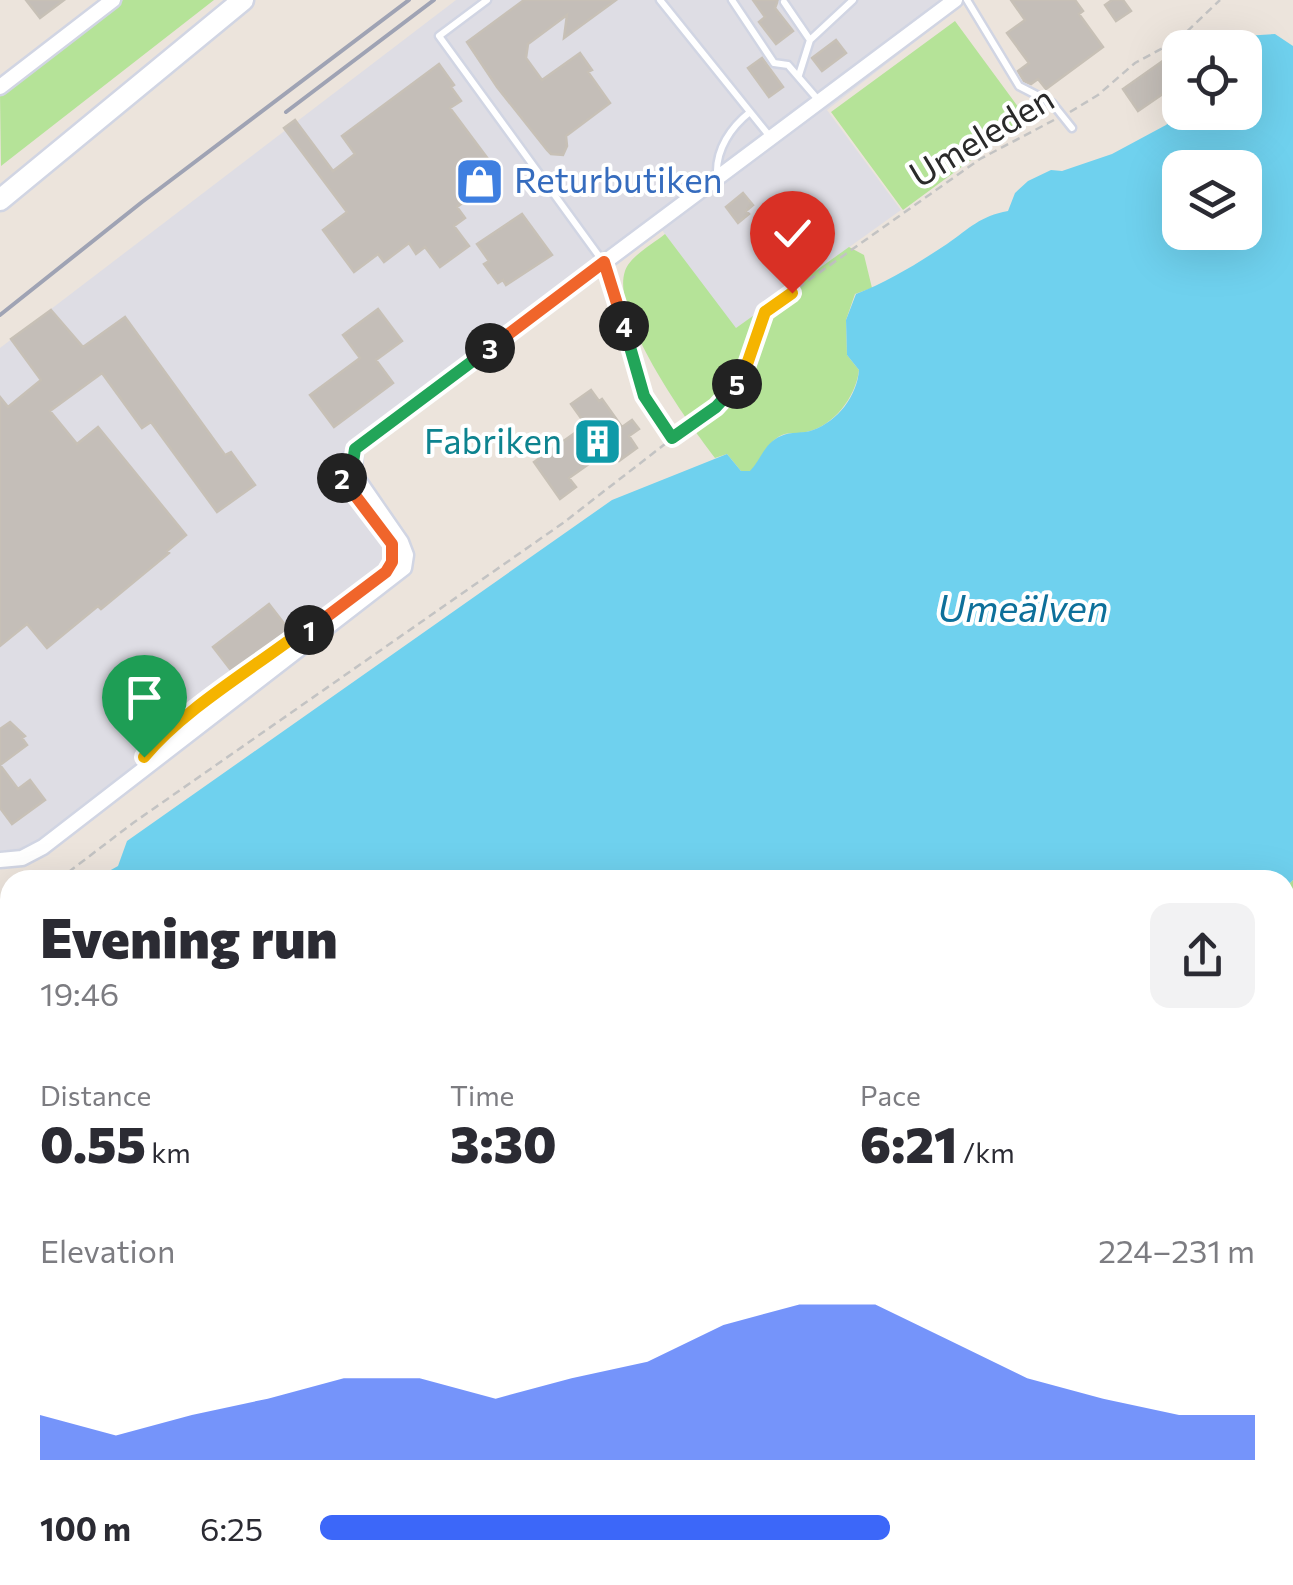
<!DOCTYPE html>
<meta charset="utf-8">
<style>
body{margin:0;font-family:Commissioner,sans-serif;background:#f2f2f3;color:#2b2b33;height:100vh;display:flex;flex-direction:column;font-size:38px;white-space:nowrap}
*{box-sizing:border-box;margin:0}
p{font-size:32px;color:#7c7c81}
.icon{flex:none;width:55px;height:55px;fill:none;stroke:currentColor;stroke-width:2;stroke-linecap:round;stroke-linejoin:round}
.map{position:relative;flex:1;overflow:hidden}
.drawer{position:absolute;left:0px;top:870px;width:1295px;height:715px;display:flex;flex-direction:column;background:#fff;border-radius:30px 30px 0 0;box-shadow:0 10px 40px #0002}
.drawer>*{flex:none}
.fabs{position:absolute;left:1162px;top:30px;display:grid;gap:20px}
.fabs a{display:grid;place-items:center;width:100px;height:100px;border-radius:20px;background:#fff;box-shadow:0 10px 40px #0002;font-size:50px}
.pin{position:absolute;display:grid;place-items:center;width:85px;height:85px;color:#fff;margin:-102px -42px;border-radius:50% 50% 50% 0;rotate:-45deg;box-shadow:0 0 10px #0007}
.pin .icon{rotate:45deg}
.km{position:absolute;width:50px;height:50px;margin:-25px;border-radius:50%;background:#222;color:#fff;font-size:28px;line-height:50px;text-align:center}
.round{display:grid;place-items:center;flex:none;width:105px;height:105px;border-radius:20px;background:#f2f2f3}
.head{display:flex;align-items:center;justify-content:space-between;height:170px;padding:0 40px}
h1{font-size:55px;font-weight:800;line-height:75px}
.metrics{display:grid;grid-template-columns:repeat(3,1fr);gap:15px;height:170px;padding:10px 40px}
.metrics div{display:grid;align-content:center}
.metrics b{font-size:50px;font-weight:800}
.metrics small{font-size:28px;font-weight:400}
.metrics p{font-size:28px}
.chart{height:280px;padding:20px 40px}
.chart p{display:flex;justify-content:space-between}
.chart svg{width:100%;height:180px;margin-top:10px;fill:#3c67f9;opacity:.7}
ul{padding:0 40px;list-style:none;font-size:32px}
li{display:grid;grid-template-columns:160px 120px 1fr;align-items:center;height:75px}
li i{height:25px;border-radius:12px;background:#3c67f9}
.map>svg:first-child{display:block}
</style>
<div class="map">
<svg width="1293" height="1585" viewBox="0 0 1293 1585">
<rect width="100%" height="100%" fill="#ece4dc"/>
<path fill="#dedde4" d="M456 0H969L827 110 901 210 735 329 656 222 355 449 353 461 401 542 404 568 43 847 0 860V348Z"/>
<path fill="#d7dae5" d="M1293 1359V1585H1087L1093 1575H1285V1361Z"/>
<path fill="#b5e398" d="M123 0H214L1 166 0 94Z
M955 21 1027 119 903 210 831 112Z
M665 234 736 328 849 247 864 255 872 288 855 294 846 320 847 355 859 370C856 397 833 427 806 432 798 434 789 432 782 435 768 441 761 460 751 471H741L727 454 715 458C689 424 610 315 625 271 630 256 653 244 665 234Z
M1293 880V1053L1285 1060V888Z
M1293 1176V1359L1285 1361V1183Z
M522 1575H575L589 1585H515Z"/>
<path fill="#6fd1ee" fill-rule="evenodd" d="M1275 34 1293 46V880L1285 888V880H93L118 866 127 841 612 500 727 454 741 471H750C761 460 764 443 781 436 791 431 803 434 813 430 838 421 857 396 859 370L847 355 846 320 856 294C888 282 918 263 947 244 970 228 980 216 1008 211L1015 193 1028 181 1051 170 1062 171 1112 154 1166 125 1180 112H1245V48L1238 47 1244 36ZM1180 168H1245V232H1180Z
M10 1004V1575H55L42 1584 0 1585V1009Z
M56 1575H522L515 1585H74L73 1577Z"/>
<path fill="#c4beb8" stroke="#c7c0b6" stroke-width="2.5" d="M26 0H64L40 18Z
M524 0H616L564 38 567 15 528 44 526 58 542 80 580 53 592 70 588 72 610 103 566 136 567 146 563 155 551 154 547 150 497 87 467 42Z
M753 0H778L775 8 793 31 776 44 759 22 765 17Z
M1011 0H1075L1083 11 1079 14 1103 47 1046 89 1038 79 1031 84 1024 81 1018 71 1029 63 1007 33 1025 20Z
M1112 0H1123L1131 11 1116 21 1105 5Z
M836 40 846 53 822 71 812 58Z
M762 58 783 87 769 97 748 68Z
M1167 58 1180 76V82L1138 111 1123 89Z
M439 64 454 85 451 87 461 101 450 108 500 175 457 207 465 218 454 226 469 246 440 267 425 247 416 254 409 243 384 262 378 254 354 272 323 230 347 212 284 128 295 120 333 171 355 154 342 136Z
M743 193 753 205 746 211 749 214 738 223 726 207Z
M522 214 552 255 506 285 503 280 498 283 484 264 489 261 477 244Z
M378 309 402 341 376 360 393 383 334 427 310 395 360 358 343 335Z
M51 310 83 347 125 317 225 455 231 452 255 485 217 512 151 422 142 428 102 373 50 411 77 444 98 427 186 535 167 551 169 553 101 609 98 606 47 648 27 624 0 646V397L8 407 41 380 11 339Z
M591 390 599 401 602 399 622 427 632 420 639 429 629 436 637 448 619 461 610 449 569 478 576 487 560 499 534 462 586 425 571 404Z
M269 604 293 635 237 678 213 647Z
M10 722 25 736 22 738 27 745 0 765 18 789 30 780 45 800 12 824 0 808V729Z"/>
<g fill="none" stroke-linecap="round" stroke-linejoin="round">
<defs>
<path id="lane" d="M487 0 439 36 604 263 644 396 672 438
M660 0 771 138
M732 0 774 63 788 65 820 102
M967 0 1019 86 1052 103 1072 128
M784 2 810 40 799 75
M810 40 853 0
M717 174C716 149 731 127 750 112
M330 468 353 451
M1285 1183 1293 1176
M697 1575 712 1585
M968 1585 975 1575
M1013 1585 1020 1575
M1060 1585 1066 1575"/>
<path id="street" d="M0 87 113 0
M0 860 22 858 43 847 404 568 406 555 401 542 354 474 355 449 955 0
M902 1576 913 1585"/>
<path id="secondary" d="M0 200 243 0"/>
<path id="highway" d="M1285 1060 1293 1053
M786 1585 793 1575"/>
</defs>
<use href="#lane" stroke="#d1d5e3" stroke-width="11"/>
<use href="#street" stroke="#d1d5e3" stroke-width="19"/>
<use href="#secondary" stroke="#d1d5e3" stroke-width="25"/>
<use href="#highway" stroke="#c3c3c3" stroke-width="30"/>
<path stroke="#c3c3c3" stroke-width="2.5" stroke-dasharray="8 5" stroke-linecap="butt" d="M1070 112 1098 95 1135 63 1178 40 1220 0
M679 433 732 392 744 373 765 311 980 159 1054 120
M58 880 133 823 563 523 665 444
M1285 916 1293 911
M0 937 10 943
M0 962 10 946
M547 1585 557 1575"/>
<use href="#lane" stroke="#fff" stroke-width="6"/>
<use href="#street" stroke="#fff" stroke-width="14"/>
<use href="#secondary" stroke="#fff" stroke-width="20"/>
<use href="#highway" stroke="#fd9756" stroke-width="25"/>
<path stroke="#9fa3b4" stroke-width="4" d="M286 112 434 0
M0 315 142 202 409 0"/>
</g>
<g fill="none" stroke-linecap="round" stroke-linejoin="round">
<defs>
<path id="split-1" d="M144 757C183 710 249 671 298 634L309 630"/>
<path id="split-2" d="M309 630 386 572 392 562V544L342 478"/>
<path id="split-3" d="M342 478 337 472 353 462 355 449 490 348"/>
<path id="split-4" d="M490 348 604 262 624 326"/>
<path id="split-5" d="M624 326 644 396 672 438 716 407 737 384"/>
<path id="split-6" d="M737 384 744 373 765 312 792 293"/>
</defs>
<use href="#split-1" stroke="#fff" stroke-width="20"/>
<use href="#split-2" stroke="#fff" stroke-width="20"/>
<use href="#split-3" stroke="#fff" stroke-width="20"/>
<use href="#split-4" stroke="#fff" stroke-width="20"/>
<use href="#split-5" stroke="#fff" stroke-width="20"/>
<use href="#split-6" stroke="#fff" stroke-width="20"/>
<use href="#split-1" stroke="#f5b400" stroke-width="12"/>
<use href="#split-2" stroke="#f0652b" stroke-width="12"/>
<use href="#split-3" stroke="#22a559" stroke-width="12"/>
<use href="#split-4" stroke="#f0652b" stroke-width="12"/>
<use href="#split-5" stroke="#22a559" stroke-width="12"/>
<use href="#split-6" stroke="#f5b400" stroke-width="12"/>
</g>
<defs>
<symbol id="shop-square" viewBox="-11 -11 22 22"><rect x="-9" y="-9" width="18" height="18" rx="4" fill="#3f7fe0" stroke="#fff"/><path d="M-5-2.5h2.3a2.7 3.5 0 0 1 5.4 0H5L5.5 6h-11ZM-1.5-2.5h3a1.5 2.3 0 0 0-3 0Z" fill="#fff"/></symbol>
<symbol id="building-square" viewBox="-11 -11 22 22"><rect x="-9" y="-9" width="18" height="18" rx="4" fill="#0f9aa8" stroke="#fff"/><path d="M-4-6H4V6H1V3H-1V6H-4ZM-2.5-4.3h1.7v1.8h-1.7ZM.8-4.3h1.7v1.8H.8ZM-2.5-1h1.7V.8h-1.7ZM.8-1h1.7V.8H.8Z" fill="#fff"/></symbol>
</defs>
<g fill-rule="evenodd">
<use href="#shop-square" x="452" y="154" width="55" height="55"/>
<use href="#building-square" x="570" y="414" width="55" height="55"/>
</g>
<g text-anchor="middle" stroke-width="8" stroke-linejoin="round" paint-order="stroke">
<g font-size="35" fill="#2a2a2a" stroke="#fff">
<text transform="translate(982 137) rotate(-31)" y="12">Umeleden</text>
</g>
<g font-size="35" fill="#366cbe" stroke="#fff" text-anchor="start">
<text x="514" y="193">Returbutiken</text>
</g>
<g font-size="35" fill="#0d838f" stroke="#fff" text-anchor="end">
<text x="562" y="454">Fabriken</text>
</g>
<g font-size="38" font-style="italic" fill="#0e709a" stroke="#fff">
<text x="1023" y="622">Umeälven</text>
</g>
</g>
</svg>
<div class="fabs">
<a><svg class="icon" aria-label="locate" viewBox="0 0 24 24"><circle cx="12" cy="12" r="6"/><path d="M12 2v4M12 18v4M2 12h4M18 12h4"/></svg></a>
<a><svg class="icon" aria-label="layers" viewBox="0 0 24 24"><path d="M12 4l9 5-9 5-9-5zM3 14l9 5 9-5"/></svg></a>
</div>
<div class="pin" style="left:144px;top:757px;background:#1e9e55"><svg class="icon" aria-label="arrive" viewBox="0 0 24 24"><path d="M6 21V4h12l-3 4 3 4H6"/></svg></div>
<div class="pin" style="left:792px;top:293px;background:#d93025"><svg class="icon" aria-label="check" viewBox="0 0 24 24"><path d="M5 12l5 5 9-10"/></svg></div>
<b class="km" style="left:309px;top:630px">1</b>
<b class="km" style="left:342px;top:478px">2</b>
<b class="km" style="left:490px;top:348px">3</b>
<b class="km" style="left:624px;top:326px">4</b>
<b class="km" style="left:737px;top:384px">5</b>
<section class="drawer">
<div class="head"><div><h1>Evening run</h1><p>19:46</p></div><a class="round"><svg class="icon" aria-label="share" viewBox="0 0 24 24"><path d="M12 15V3M7 8l5-5 5 5M5 13v7h14v-7"/></svg></a></div>
<div class="metrics">
<div><p>Distance</p><b>0.55<small> km</small></b></div>
<div><p>Time</p><b>3:30</b></div>
<div><p>Pace</p><b>6:21<small> /km</small></b></div>
</div>
<div class="chart"><p><span>Elevation</span>224–231 m</p>
<svg viewBox="0 0 160 44" preserveAspectRatio="none"><path d="M0 44V33L10 38L20 33L30 29L40 24L50 24L60 29L70 24L80 20L90 11L100 6L110 6L120 15L130 24L140 29L150 33L160 33V44z"/></svg>
</div>
<ul>
<li><b>100 m</b>6:25<i style="width:61%"></i></li>
</ul>
</section>
</div>
